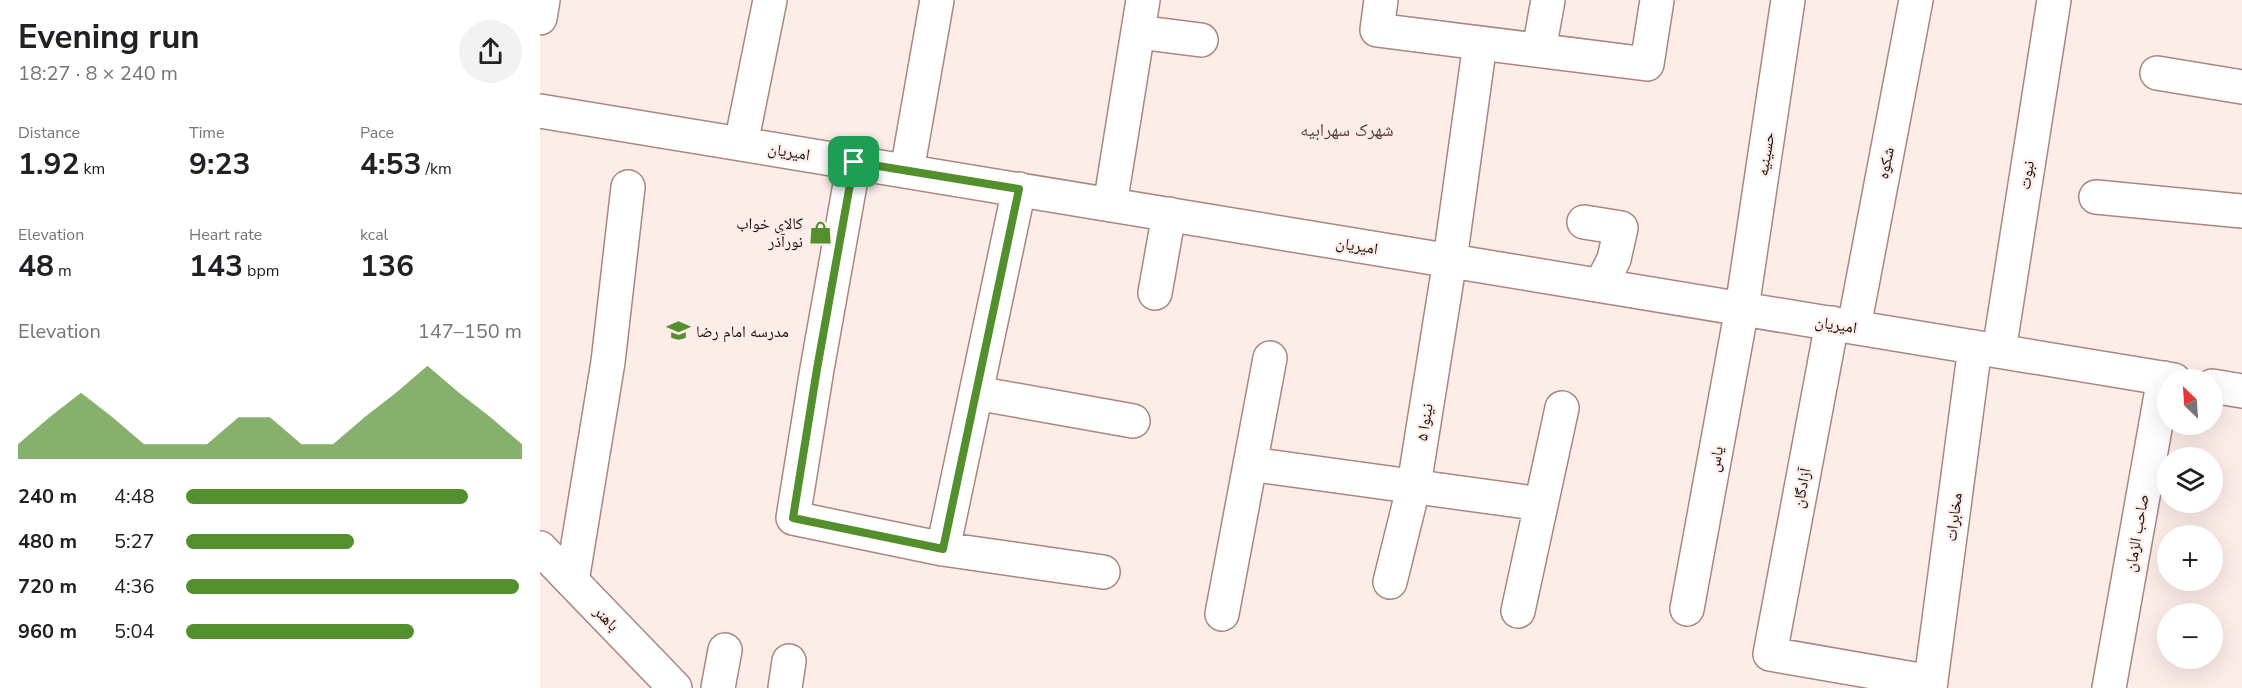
<!DOCTYPE html>
<meta charset="utf-8">
<style>
body{margin:0;font-family:"Nunito Sans","Noto Naskh Arabic",sans-serif;background:#f2f2f2;color:#202124;height:100vh;display:flex;flex-direction:column;font-size:22px;white-space:nowrap}
*{box-sizing:border-box;margin:0}
p{font-size:20px;color:#757577}
.icon{flex:none;width:33px;height:33px;fill:none;stroke:currentColor;stroke-width:2;stroke-linecap:round;stroke-linejoin:round}
.map{position:relative;flex:1;overflow:hidden}
.side{display:flex;flex-direction:column;background:#fff;width:540px}
.side>*{flex:none}
.needle{width:39px;rotate:335deg}
.tools{position:absolute;left:1617px;top:369px;display:grid;gap:12px}
.tools a{display:grid;place-items:center;width:66px;height:66px;border-radius:50%;background:#fff;box-shadow:0 6px 24px #0002;font-size:30px}
.pin{position:absolute;display:grid;place-items:center;width:51px;height:51px;color:#fff;margin:-26px;border-radius:12px;box-shadow:0 3px 9px #0006}
.round{display:grid;place-items:center;flex:none;width:63px;height:63px;border-radius:32px;background:#f2f2f2}
.head{display:flex;align-items:center;justify-content:space-between;height:102px;padding:0 18px}
h1{font-size:33px;font-weight:700;line-height:45px}
.stats{display:grid;grid-template-columns:repeat(3,1fr);gap:9px;height:102px;padding:6px 18px}
.stats div{display:grid;align-content:center}
.stats b{font-size:30px;font-weight:700}
.stats small{font-size:16px;font-weight:400}
.stats p{font-size:16px}
.chart{height:168px;padding:12px 18px}
.chart p{display:flex;justify-content:space-between}
.chart svg{width:100%;height:108px;margin-top:6px;fill:#538f2d;opacity:.7}
ul{padding:0 18px;list-style:none;font-size:20px}
li{display:grid;grid-template-columns:96px 72px 1fr;align-items:center;height:45px}
li i{height:15px;border-radius:8px;background:#538f2d}
main{display:flex;flex:1;min-height:0}
.map>svg:first-child{display:block}
</style>
<main>
<section class="side">
<div class="head"><div><h1>Evening run</h1><p>18:27 · 8 × 240 m</p></div><a class="round"><svg class="icon" aria-label="share" viewBox="0 0 24 24"><path d="M12 15V3M7 8l5-5 5 5M5 13v7h14v-7"/></svg></a></div>
<div class="stats">
<div><p>Distance</p><b>1.92<small> km</small></b></div>
<div><p>Time</p><b>9:23</b></div>
<div><p>Pace</p><b>4:53<small> /km</small></b></div>
</div>
<div class="stats">
<div><p>Elevation</p><b>48<small> m</small></b></div>
<div><p>Heart rate</p><b>143<small> bpm</small></b></div>
<div><p>kcal</p><b>136</b></div>
</div>
<div class="chart"><p><span>Elevation</span>147–150 m</p>
<svg viewBox="0 0 160 44" preserveAspectRatio="none"><path d="M0 44V38L10 27L20 17L30 27L40 38L50 38L60 38L70 27L80 27L90 38L100 38L110 27L120 17L130 6L140 17L150 27L160 38V44z"/></svg>
</div>
<ul>
<li><b>240 m</b>4:48<i style="width:84%"></i></li>
<li><b>480 m</b>5:27<i style="width:50%"></i></li>
<li><b>720 m</b>4:36<i style="width:99%"></i></li>
<li><b>960 m</b>5:04<i style="width:68%"></i></li>
</ul>
</section>
<div class="map">
<svg width="1702" height="688" viewBox="0 0 1702 688">
<rect width="100%" height="100%" fill="#fdede9"/>
<g fill="none" stroke-linecap="round" stroke-linejoin="round">
<defs>
<path id="minor" d="M841 0 837 30 1107 64 1117 0
M0 18 3 0
M598 32 661 40
M999 50 1008 0
M1617 73 1702 87
M0 111 1634 380
M201 144 230 0
M314 162 277 369 253 518 403 549 563 572
M367 171 397 0
M1556 197 1702 211
M570 205 603 0
M1044 222 1081 228 1074 259 1061 285
M615 293 629 214
M1292 323 1230 654 1391 682
M1314 327 1376 0
M1459 351 1514 0
M1672 386 1702 391
M436 393 593 421
M710 464 1001 504
M403 549 479 189
M32 581 68 362 88 187
M850 582 874 485 910 260 940 43
M1147 609 1202 308 1248 0
M978 611 1022 408
M682 614 730 358
M178 688 185 650
M245 688 249 661
M1390 688 1435 347
M1569 688 1624 378"/>
<path id="tertiary" d="M0 548 135 688"/>
</defs>
<use href="#minor" stroke="#ab867f" stroke-width="36"/>
<use href="#tertiary" stroke="#ab867f" stroke-width="36"/>
<use href="#minor" stroke="#fff" stroke-width="33"/>
<use href="#tertiary" stroke="#fff" stroke-width="33"/>
</g>
<g fill="none" stroke-linecap="round" stroke-linejoin="round">
<defs>
<path id="route" d="M314 162 479 189 403 549 253 518 277 369Z"/>
</defs>
<use href="#route" stroke="#fff" stroke-width="12"/>
<use href="#route" stroke="#538f2d" stroke-width="8"/>
</g>
<defs>
<symbol id="shop-bare" viewBox="-9 -9 18 18"><path d="M-5-2.5h2.3a2.7 3.5 0 0 1 5.4 0H5L5.5 6h-11ZM-1.5-2.5h3a1.5 2.3 0 0 0-3 0Z" fill="#538f2d" stroke="#fdede9" stroke-width="2.5" paint-order="stroke"/></symbol>
<symbol id="school-bare" viewBox="-9 -9 18 18"><path d="M0-5L7-2L0 1L-7-2ZM-4 1L0 2.5L4 1V4Q0 6-4 4Z" fill="#538f2d" stroke="#fdede9" stroke-width="2.5" paint-order="stroke"/></symbol>
</defs>
<g fill-rule="evenodd">
<use href="#shop-bare" x="264" y="216" width="33" height="33"/>
<use href="#school-bare" x="122" y="314" width="33" height="33"/>
</g>
<g text-anchor="middle" stroke-width="4.5" stroke-linejoin="round" paint-order="stroke">
<g font-size="16" fill="#170b08" stroke="#fdede9">
<text transform="translate(249 151) rotate(9)" y="6">امیریان</text>
<text transform="translate(1225 154) rotate(-81)" y="6">حسینیه</text>
<text transform="translate(1345 163) rotate(-79)" y="6">شکوه</text>
<text transform="translate(1486 175) rotate(-81)" y="6">نبوت</text>
<text transform="translate(817 245) rotate(9)" y="6">امیریان</text>
<text transform="translate(1296 324) rotate(9)" y="6">امیریان</text>
<text transform="translate(884 422) rotate(-81)" y="6">نینوا ۵</text>
<text transform="translate(1175 459) rotate(-80)" y="6">یاس</text>
<text transform="translate(1261 488) rotate(-79)" y="6">آزادگان</text>
<text transform="translate(1413 517) rotate(-83)" y="6">مخابرات</text>
<text transform="translate(1596 533) rotate(-80)" y="6">صاحب الزمان</text>
<text transform="translate(67 618) rotate(46)" y="6">باهنر</text>
</g>
<g font-size="16" fill="#170b08" stroke="#fdede9" text-anchor="end">
<text x="263" y="229">کالای خواب<tspan x="263" dy="18">نورآذر</tspan></text>
<text x="156" y="337" text-anchor="start">مدرسه امام رضا</text>
</g>
<g font-size="18" fill="#5d3d37" stroke="#fdede9">
<text x="807" y="136">شهرک سهرابیه</text>
</g>
</g>
</svg>
<div class="tools">
<a><svg class="needle" viewBox="-14 -14 28 28"><path d="M0-13l5 13h-10z" fill="#e53935"/><path d="M0 13l5-13h-10z" fill="#757577"/></svg></a>
<a><svg class="icon" aria-label="layers" viewBox="0 0 24 24"><path d="M12 4l9 5-9 5-9-5zM3 14l9 5 9-5"/></svg></a>
<a>+</a>
<a>−</a>
</div>
<div class="pin" style="left:314px;top:162px;background:#1e9e55"><svg class="icon" aria-label="arrive" viewBox="0 0 24 24"><path d="M6 21V4h12l-3 4 3 4H6"/></svg></div>
</div>
</main>
